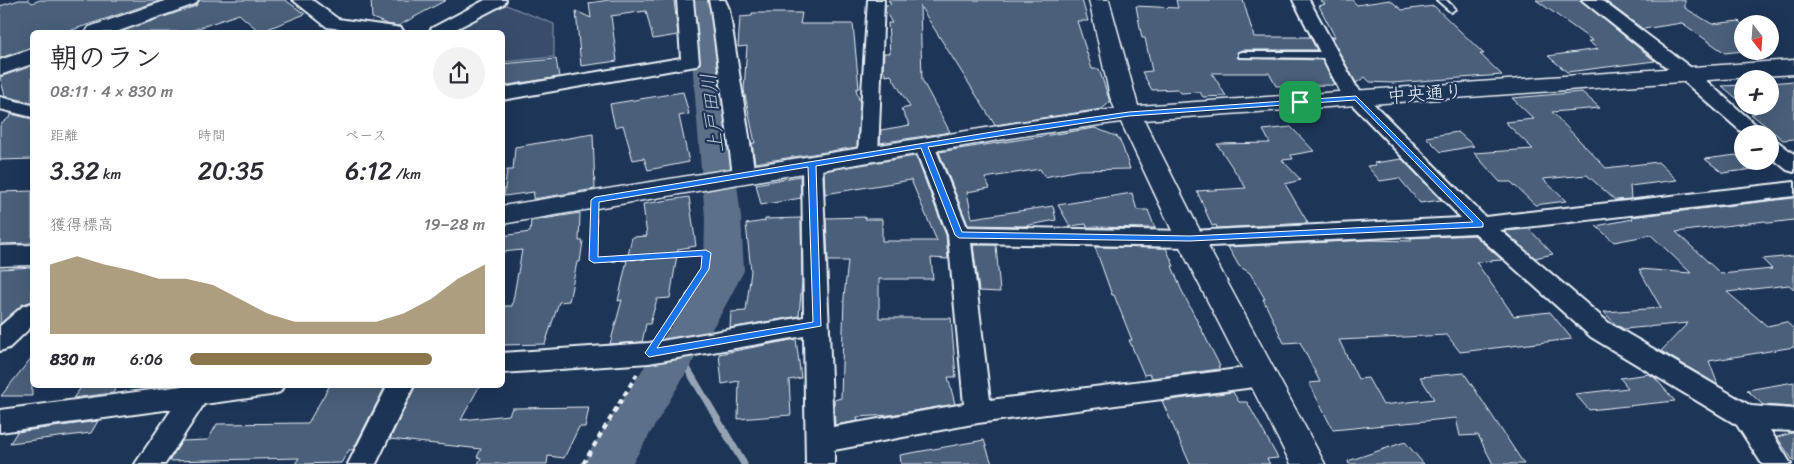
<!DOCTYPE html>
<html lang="ja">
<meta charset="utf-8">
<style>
body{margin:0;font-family:Sriracha,"Klee One",sans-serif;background:#f2f2f3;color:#2b2b33;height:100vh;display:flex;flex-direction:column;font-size:19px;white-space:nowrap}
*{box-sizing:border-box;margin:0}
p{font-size:16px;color:#7c7c81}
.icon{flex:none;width:28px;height:28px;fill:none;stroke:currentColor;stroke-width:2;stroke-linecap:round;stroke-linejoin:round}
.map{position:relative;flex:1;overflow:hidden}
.side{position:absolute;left:30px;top:30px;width:475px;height:358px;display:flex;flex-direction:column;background:#fff;border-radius:8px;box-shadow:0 5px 20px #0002}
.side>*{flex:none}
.needle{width:32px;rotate:163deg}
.tools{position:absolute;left:1734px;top:15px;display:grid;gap:10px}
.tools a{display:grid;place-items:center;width:45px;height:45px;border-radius:50%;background:#fff;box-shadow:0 5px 20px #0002;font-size:25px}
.pin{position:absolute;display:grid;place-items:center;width:42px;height:42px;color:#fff;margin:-21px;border-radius:10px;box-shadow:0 2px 8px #0006}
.round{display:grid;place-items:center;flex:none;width:52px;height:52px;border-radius:26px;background:#f2f2f3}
.headline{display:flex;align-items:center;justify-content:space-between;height:85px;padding:0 20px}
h1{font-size:28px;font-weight:600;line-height:38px}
.stats{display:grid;grid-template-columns:repeat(3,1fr);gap:8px;height:85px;padding:5px 20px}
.stats div{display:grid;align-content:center}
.stats b{font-size:25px;font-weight:600}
.stats small{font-size:14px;font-weight:400}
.stats p{font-size:14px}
.chart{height:140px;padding:10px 20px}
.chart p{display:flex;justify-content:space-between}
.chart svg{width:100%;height:90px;margin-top:5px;fill:#8a764a;opacity:.7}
ul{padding:0 20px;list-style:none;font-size:16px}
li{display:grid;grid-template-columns:80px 60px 1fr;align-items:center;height:38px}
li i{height:12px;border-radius:6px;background:#8a764a}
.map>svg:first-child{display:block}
</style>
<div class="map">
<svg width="1794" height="464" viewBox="0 0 1794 464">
<rect width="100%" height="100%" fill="#1d3557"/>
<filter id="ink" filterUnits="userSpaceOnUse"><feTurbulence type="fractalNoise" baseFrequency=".02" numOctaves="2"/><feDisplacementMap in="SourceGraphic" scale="10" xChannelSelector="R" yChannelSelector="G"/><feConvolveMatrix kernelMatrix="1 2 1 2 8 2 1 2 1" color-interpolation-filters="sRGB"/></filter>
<g filter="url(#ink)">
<path fill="#374d6c" stroke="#909fb2" d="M501 3 554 24V57L503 62 502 32H449Z"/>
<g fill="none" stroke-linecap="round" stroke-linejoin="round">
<path stroke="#95a4b5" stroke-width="7" d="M677 351 744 464"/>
<path fill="#5d7089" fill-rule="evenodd" d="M687 0H715L741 217 744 271 722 312 632 464H584L590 450 692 294 704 271 705 217Z"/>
</g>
<path fill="#495e7a" stroke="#e8f1f8" d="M19 0H29L32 3 40 0H162L66 32H32V47L0 58V6Z
M200 0H285L305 14 260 32 239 14 187 32H120L196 6Z
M371 0H446L398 26 387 24 372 18Z
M609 0H674L678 35 653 39 646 11 611 16 617 61 581 66 576 11 591 18 589 3Z
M888 0H1082L1088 21H1077L1092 69H1099L1110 102 1102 109 995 125 920 6 922 80 950 132 880 143 881 130 910 125 901 109 910 107 891 75 886 76 883 70 884 53H890L888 23H892L885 11 886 5 891 4Z
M1176 0H1243L1254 37H1310L1317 50H1242L1237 52 1238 58 1322 60 1334 85 1276 86 1269 73H1212L1226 96 1203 97 1200 92 1181 93 1178 89 1152 90 1142 72 1152 71 1145 38H1142L1136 6 1178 8Z
M1320 0H1352L1357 5 1390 0 1402 10 1434 6 1484 54H1480L1502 75 1392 83 1370 82 1365 77 1356 83 1331 37H1335L1319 6 1325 4Z
M1536 0H1580L1655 61 1567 72 1548 56 1598 49 1588 41H1593Z
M1604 0H1685V8L1712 24 1739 21 1742 24 1743 51 1725 53 1682 23 1643 29Z
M752 13H802L800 24H853L859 88 856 89 860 103 857 147 755 163 752 143H755L744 90 747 46 738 47 740 17 752 16Z
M556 59 559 77 502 86V64Z
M32 66V103L5 96 0 77Z
M1794 81V139L1783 140 1751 114 1756 113 1747 106H1770V83Z
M1742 85V103L1722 86Z
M683 92 689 114 679 116 689 162 648 170 644 158 633 160 623 125 615 127 610 104Z
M1582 92 1600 108 1552 112 1606 168 1658 162 1677 180 1630 186 1631 199 1615 200 1587 175 1543 179 1566 201 1535 205 1511 182H1500L1474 153 1533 149 1505 122 1534 119 1512 98Z
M11 114 32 119V159L0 160V125L11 116Z
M1291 127 1314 151 1291 155 1293 159 1282 160 1301 180 1285 184 1308 223 1217 228 1216 225 1212 226 1197 191 1246 188 1217 144 1270 143 1263 130Z
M1095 128 1118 137 1123 148 1130 169 1079 170 1045 177 1040 169 985 178 990 188 967 192 972 218 1053 206 1056 220 1024 226 968 225 939 152Z
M1458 132 1474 146 1441 152 1426 137Z
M593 134 595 189 533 199 534 192 504 196 507 170H513L515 147Z
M1736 155 1754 169 1723 173 1705 159Z
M916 156 946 235 948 259 931 258 933 279H879V318H951L956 377H948L955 404 890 415 857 417 858 421 835 425 834 400 841 398 844 297 848 261H828L826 218 865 217V219H882V241H937L911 180 825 194 824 171Z
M1402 159 1441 200 1420 203 1399 178 1380 181 1367 166 1376 165 1374 163Z
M800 176 801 198 761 205 756 184Z
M32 191V243L0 244V192Z
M1132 193 1137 210H1148L1155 228 1087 227 1086 224 1070 226 1058 205Z
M689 197 696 246 678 249 670 298 657 299 650 324H646L642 342 610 344 622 300 618 301 632 237 647 236 643 204Z
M1794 198V220L1769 223 1765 221 1676 232 1721 274 1772 269 1762 259 1794 256V289L1789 285 1727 292 1767 326 1786 322 1794 329V347L1709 361 1718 385 1661 351 1688 323 1624 329 1615 324 1604 312 1661 308 1639 269 1691 273 1651 235 1614 242 1596 226 1633 219 1631 217Z
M580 213 579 241H583L580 262H577L569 301 559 302 545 344 502 345V306H512L522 250 502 252V236L530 232 531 221Z
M801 218 802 282 799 316 730 328 731 312 746 311 751 271 746 224 765 221V219Z
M1529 229 1553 254 1535 258 1504 231Z
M1474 235 1502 260 1476 262 1514 316 1550 312 1572 339 1460 352 1447 335 1339 340 1358 379 1368 378 1383 405 1434 399 1420 377 1464 373 1524 464H1493L1478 435 1460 436 1456 418 1333 430 1309 383 1320 382 1300 342 1284 343 1263 299H1265L1250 273 1239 266 1228 247 1369 240 1412 241 1410 238Z
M973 245H996L1000 292 979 291Z
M1095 247 1166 248 1174 266H1172L1181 289 1220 366H1218L1220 369 1152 378 1150 374 1144 375 1129 340H1132L1114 295H1112Z
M32 267V301L22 305 0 324V269Z
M796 339 801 378 789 380 791 415 738 419 739 381 722 384 719 354Z
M32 357V396H1Z
M1649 374 1655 378 1675 401 1589 410 1575 394 1628 388 1620 378Z
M1794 382V407L1763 405 1747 390Z
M83 385H117L113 393 73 398Z
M330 385H386L353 450H349L341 463 295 464 299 458 169 461 182 441 208 440 217 424 308 423Z
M416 385H480L461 420 509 415 512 408 589 407 585 427H579L564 458 548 456 547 464H478L481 458 477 457 481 449 390 439Z
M1233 392 1239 402H1247L1278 458 1267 459 1270 464H1190L1162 401Z
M98 421 91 433 10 443 17 432Z
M1792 433H1794V462L1777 437Z
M984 440 992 464H901L900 455Z
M1405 442 1424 464H1349L1348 461Z"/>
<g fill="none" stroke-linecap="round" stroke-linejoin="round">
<defs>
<path id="service" d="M1437 0H1446L1455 9 1451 12Z
M1242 52H1330L1335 55 1330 58 1239 57V53Z"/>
<path id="minor" d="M293 0H312L338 19 395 27 401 28 404 32H362L327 27Z
M485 0H506L504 4 450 32H429L432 28Z
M677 0H693L699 62 696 66 502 100V88L681 58Z
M709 0H725L729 9 755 175 751 180 744 182 737 180 733 175 711 9Z
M868 0H884L878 155 875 160 868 161 861 160 858 155Z
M1293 0H1309L1356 86 1485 217 1794 182V196L1500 230 1609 323 1751 406 1794 409V431L1770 430 1791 464H1762L1737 425 1591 337 1475 233 1190 247 971 243 990 400 1262 366 1271 369 1275 376 1271 383 1262 386 978 423 834 450V464H806L804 336 649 363 502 373V353L649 343 804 317 802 164 805 159 812 157 819 159 822 164 833 427 964 404 948 235 914 145 917 141 924 139 931 141 934 145 967 227 1190 231 1461 218 1341 93Z
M1582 0H1601L1694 70 1766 134H1744L1680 78Z
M0 97 32 105V117L0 109Z
M1770 139 1777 141 1794 154V172L1787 170 1770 156Z
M32 303V326L9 348 0 351V326L23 306Z
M189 385H284L280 392 271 395 204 404 165 464H135L172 409 0 432V410Z
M388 385H414L376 464H348Z"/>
<path id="tertiary" d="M168 0H198L195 4 116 32H86L89 27Z
M1089 0H1109L1138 106 1794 60V74L1144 120 1204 239 1325 464H1291L1176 239 1121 122 1023 136 502 224V206L1023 122 1115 109 1110 97Z
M32 49V64L0 75V60Z
M32 245V265L0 266V246Z"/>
</defs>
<use href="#service" stroke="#e8f1f8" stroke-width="4"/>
<use href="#minor" stroke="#e8f1f8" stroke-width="4"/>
<use href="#tertiary" stroke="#e8f1f8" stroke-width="3"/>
<path stroke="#e8f1f8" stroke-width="4" stroke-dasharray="5.5 4.5" stroke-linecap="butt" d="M595 218 594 261 706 253 705 269 666 329
M583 464 637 374"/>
<use href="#service" fill="#1d3557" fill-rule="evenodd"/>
<use href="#minor" fill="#1d3557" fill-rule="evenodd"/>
<use href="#tertiary" fill="#1d3557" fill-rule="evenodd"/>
</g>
</g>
<path fill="#1a73e8" stroke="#fff" fill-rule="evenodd" d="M1356 96 1483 223V227L1190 241 959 238 955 235 921 148 816 166 821 326 649 357 645 353 701 268 702 256 594 263 589 260 591 200 595 197 1023 127 1129 112ZM1355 100 1473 222 1190 236 962 232 928 147 1129 116ZM808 167 813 322 657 348 709 269 711 253 706 250 598 257 599 202Z"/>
<g text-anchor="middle" stroke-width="4.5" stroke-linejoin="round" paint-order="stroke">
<g font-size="19" fill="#e8f1f8" stroke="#1d3557">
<text transform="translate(1425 93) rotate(-4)" y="7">中央通り</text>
</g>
<g font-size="20" font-style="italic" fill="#b7c4d1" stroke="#1d3557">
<text transform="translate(712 113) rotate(-96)" y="7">上戸田川</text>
</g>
</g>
</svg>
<div class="tools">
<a><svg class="needle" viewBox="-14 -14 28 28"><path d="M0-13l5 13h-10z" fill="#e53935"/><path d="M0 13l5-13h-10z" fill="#7c7c81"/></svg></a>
<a>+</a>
<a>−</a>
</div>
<div class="pin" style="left:1300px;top:102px;background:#1e9e55"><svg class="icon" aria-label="arrive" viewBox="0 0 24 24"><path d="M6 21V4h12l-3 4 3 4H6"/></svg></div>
<section class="side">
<div class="headline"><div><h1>朝のラン</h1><p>08:11 · 4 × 830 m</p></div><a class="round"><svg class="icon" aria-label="share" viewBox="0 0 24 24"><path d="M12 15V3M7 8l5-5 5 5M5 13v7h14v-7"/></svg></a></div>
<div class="stats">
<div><p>距離</p><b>3.32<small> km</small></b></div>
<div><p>時間</p><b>20:35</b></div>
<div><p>ペース</p><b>6:12<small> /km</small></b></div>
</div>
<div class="chart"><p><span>獲得標高</span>19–28 m</p>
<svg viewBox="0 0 160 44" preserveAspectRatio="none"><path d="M0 44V10L10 6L20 10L30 13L40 17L50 17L60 20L70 27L80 34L90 38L100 38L110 38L120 38L130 34L140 27L150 17L160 10V44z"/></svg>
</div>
<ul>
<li><b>830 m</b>6:06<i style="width:82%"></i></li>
</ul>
</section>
</div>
